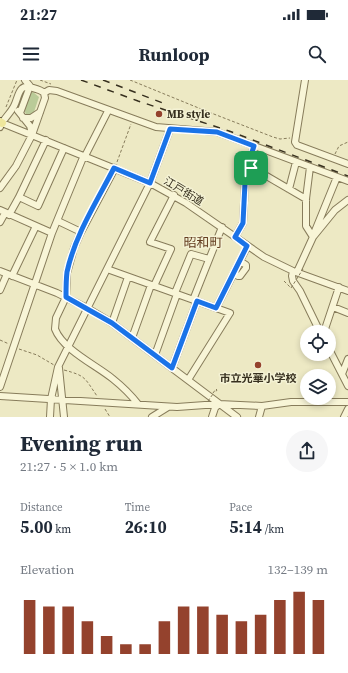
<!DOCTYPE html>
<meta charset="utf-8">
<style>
body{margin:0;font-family:"Source Serif 4","Noto Sans JP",serif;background:#f6f6f7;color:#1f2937;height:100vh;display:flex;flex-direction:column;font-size:15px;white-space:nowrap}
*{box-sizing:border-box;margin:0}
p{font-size:13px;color:#747a83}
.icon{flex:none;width:22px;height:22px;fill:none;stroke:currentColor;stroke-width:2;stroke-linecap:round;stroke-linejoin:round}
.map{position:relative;height:337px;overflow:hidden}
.sheet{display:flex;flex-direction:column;background:#fff;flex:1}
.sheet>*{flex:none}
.controls{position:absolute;left:300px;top:245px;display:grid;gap:8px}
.controls a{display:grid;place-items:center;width:36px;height:36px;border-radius:50%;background:#fff;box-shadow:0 2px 6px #0003;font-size:20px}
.pin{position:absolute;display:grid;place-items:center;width:34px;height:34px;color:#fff;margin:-17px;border-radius:8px;box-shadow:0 2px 6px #0006}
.round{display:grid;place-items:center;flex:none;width:42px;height:42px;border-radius:21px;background:#f6f6f7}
.summary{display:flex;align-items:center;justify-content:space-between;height:68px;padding:0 20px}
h1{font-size:22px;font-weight:700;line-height:30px}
.metrics{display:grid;grid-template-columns:repeat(3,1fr);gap:6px;height:68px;padding:4px 20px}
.metrics div{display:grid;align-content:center}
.metrics b{font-size:17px;font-weight:700}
.metrics small{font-size:11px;font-weight:400}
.metrics p{font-size:11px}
.chart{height:112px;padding:8px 20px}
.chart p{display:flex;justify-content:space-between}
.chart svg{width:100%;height:72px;margin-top:4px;stroke:#94422d;stroke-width:6}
.status{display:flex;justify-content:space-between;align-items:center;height:28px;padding:0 20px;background:#fff;direction:ltr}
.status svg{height:11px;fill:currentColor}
header{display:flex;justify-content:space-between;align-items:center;height:52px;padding:0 20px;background:#fff;font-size:18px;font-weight:700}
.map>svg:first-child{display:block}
</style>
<div class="status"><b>21:27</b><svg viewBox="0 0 49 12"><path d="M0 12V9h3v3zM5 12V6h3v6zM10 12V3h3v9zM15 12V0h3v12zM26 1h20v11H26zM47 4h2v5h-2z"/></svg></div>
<header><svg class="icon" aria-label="menu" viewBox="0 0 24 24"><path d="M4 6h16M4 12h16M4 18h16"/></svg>Runloop<svg class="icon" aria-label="search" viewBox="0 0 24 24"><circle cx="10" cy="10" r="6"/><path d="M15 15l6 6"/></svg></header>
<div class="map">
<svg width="348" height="337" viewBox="0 0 348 337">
<rect width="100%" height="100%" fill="#ede9c4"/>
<path fill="#bacb98" d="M33 12 39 17 33 35 27 36 24 30 31 13Z"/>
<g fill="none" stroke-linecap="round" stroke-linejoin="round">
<defs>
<path id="minor" d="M305 0 295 62 297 65 348 84
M44 13 49 10 57 11 156 47 217 52 348 101
M18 31 30 46 32 53
M20 33 30 6 25 0
M23 38H31L40 32
M2 43 150 103 186 123 264 177 293 191 348 211
M0 47C3 39 10 34 14 26 19 17 18 2 33 8 37 9 41 10 44 13L45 18 32 55 16 86 0 108
M46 60 19 117 38 126 64 68
M251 87 306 119
M310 87 306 119V146L313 157
M115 88 81 152 74 168 67 193 66 217 56 238 55 249C63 270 96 285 113 299 123 307 131 315 138 324
M289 109 296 82
M0 130 52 153
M9 135 19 117
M58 141 81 152
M0 142 5 133
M315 151 337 97
M235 157 243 143 245 103 251 87 248 84 254 66
M107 189 230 233 188 300
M0 191 57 213 87 228 112 243 237 337
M293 191 292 196 293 201 300 211 320 252
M297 192 313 157 335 130 348 120
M234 193 238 196H240L246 188V185L240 181
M12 196 36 146
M154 206 171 169 150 162 174 115
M0 210 7 194
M175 213 191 174 209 179
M193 220 222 147
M333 227 348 233
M216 228 247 167
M112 243 128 197
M324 252 339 207
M132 258 151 205
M329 269 348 306
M155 275 177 214
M59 288 64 337
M172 288 197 221
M342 294 348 279
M0 307 52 153 82 80 85 76 108 31
M0 316 177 327 219 324 262 326 291 322H348
M50 337 51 319 58 287 150 103 170 49
M152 337 168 327
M212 337 215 328 219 324
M259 337 262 326
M344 337 348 329"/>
<path id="major" d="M0 42 2 43"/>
</defs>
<use href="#minor" stroke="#877c5b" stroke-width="8"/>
<use href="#major" stroke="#55492f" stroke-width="10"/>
<path stroke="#877c5b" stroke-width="1" stroke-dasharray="3 2" stroke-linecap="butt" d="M40 0 51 4
M130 0 206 31 273 57 280 59 290 58
M6 27 17 0
M335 74 339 66 348 62
M117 82 131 44
M284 201 291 208
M0 260 9 264
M19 269 37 275 54 285
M64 290C86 296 84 297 97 316
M213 313 216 309 217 310 215 313
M105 329 110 337"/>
<use href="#minor" stroke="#f8f5d7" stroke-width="6"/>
<use href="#major" stroke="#efe79d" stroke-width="8"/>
<path stroke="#37301f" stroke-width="1.5" stroke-dasharray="7 7" stroke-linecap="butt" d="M81 0 138 21 229 51 348 96
M103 0 168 25"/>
<path stroke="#877c5b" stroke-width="1" stroke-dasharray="3 2" stroke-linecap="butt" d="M291 208 303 189
M208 321 213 314"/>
</g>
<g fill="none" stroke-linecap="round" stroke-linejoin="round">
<defs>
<path id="route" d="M170 49 217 52 254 66 248 84 251 88 245 103 243 143 235 157 247 166 216 228 197 221 172 288 112 243 66 217C66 209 66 200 67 192 75 155 97 121 114 88L150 103Z"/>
</defs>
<use href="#route" stroke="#fff" stroke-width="8"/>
<use href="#route" stroke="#1a73e8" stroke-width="5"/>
</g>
<g fill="#94422d" stroke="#f4f2d4" stroke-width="1.5">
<circle cx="159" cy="34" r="4"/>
<circle cx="258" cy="285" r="4"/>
</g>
<g text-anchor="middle" stroke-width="3" stroke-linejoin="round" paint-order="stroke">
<g font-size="11" font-weight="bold" fill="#37301f" stroke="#f4f2d4" text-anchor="start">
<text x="167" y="38">MB style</text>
<text x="258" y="302" text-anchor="middle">市立光華小学校</text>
</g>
<g font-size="11" fill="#37301f" stroke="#f4f2d4">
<text transform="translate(184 111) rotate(31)" y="4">江戸街道</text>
</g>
<g font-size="13" fill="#633c1f" stroke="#f4f2d4">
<text x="203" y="167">昭和町</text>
</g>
</g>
</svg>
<div class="controls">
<a><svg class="icon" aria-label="locate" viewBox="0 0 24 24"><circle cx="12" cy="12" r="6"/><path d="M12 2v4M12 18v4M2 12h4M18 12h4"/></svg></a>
<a><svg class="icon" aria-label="layers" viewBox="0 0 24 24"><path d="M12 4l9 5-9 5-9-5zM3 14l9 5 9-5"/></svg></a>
</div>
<div class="pin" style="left:251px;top:88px;background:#1e9e55"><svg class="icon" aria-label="arrive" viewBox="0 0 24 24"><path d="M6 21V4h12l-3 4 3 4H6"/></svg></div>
</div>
<section class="sheet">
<div class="summary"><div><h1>Evening run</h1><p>21:27 · 5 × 1.0 km</p></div><a class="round"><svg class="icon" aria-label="share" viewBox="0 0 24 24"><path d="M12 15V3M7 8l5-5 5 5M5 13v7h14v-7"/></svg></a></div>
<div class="metrics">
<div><p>Distance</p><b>5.00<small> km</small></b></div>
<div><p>Time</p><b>26:10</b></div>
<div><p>Pace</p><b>5:14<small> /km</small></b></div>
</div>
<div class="chart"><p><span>Elevation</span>132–139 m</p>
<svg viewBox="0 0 160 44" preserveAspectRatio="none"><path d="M5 44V11M15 44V15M25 44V15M35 44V24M45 44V33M55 44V38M65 44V38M75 44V24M85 44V15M95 44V15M105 44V20M115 44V24M125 44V20M135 44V11M145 44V6M155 44V11"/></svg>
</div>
</section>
